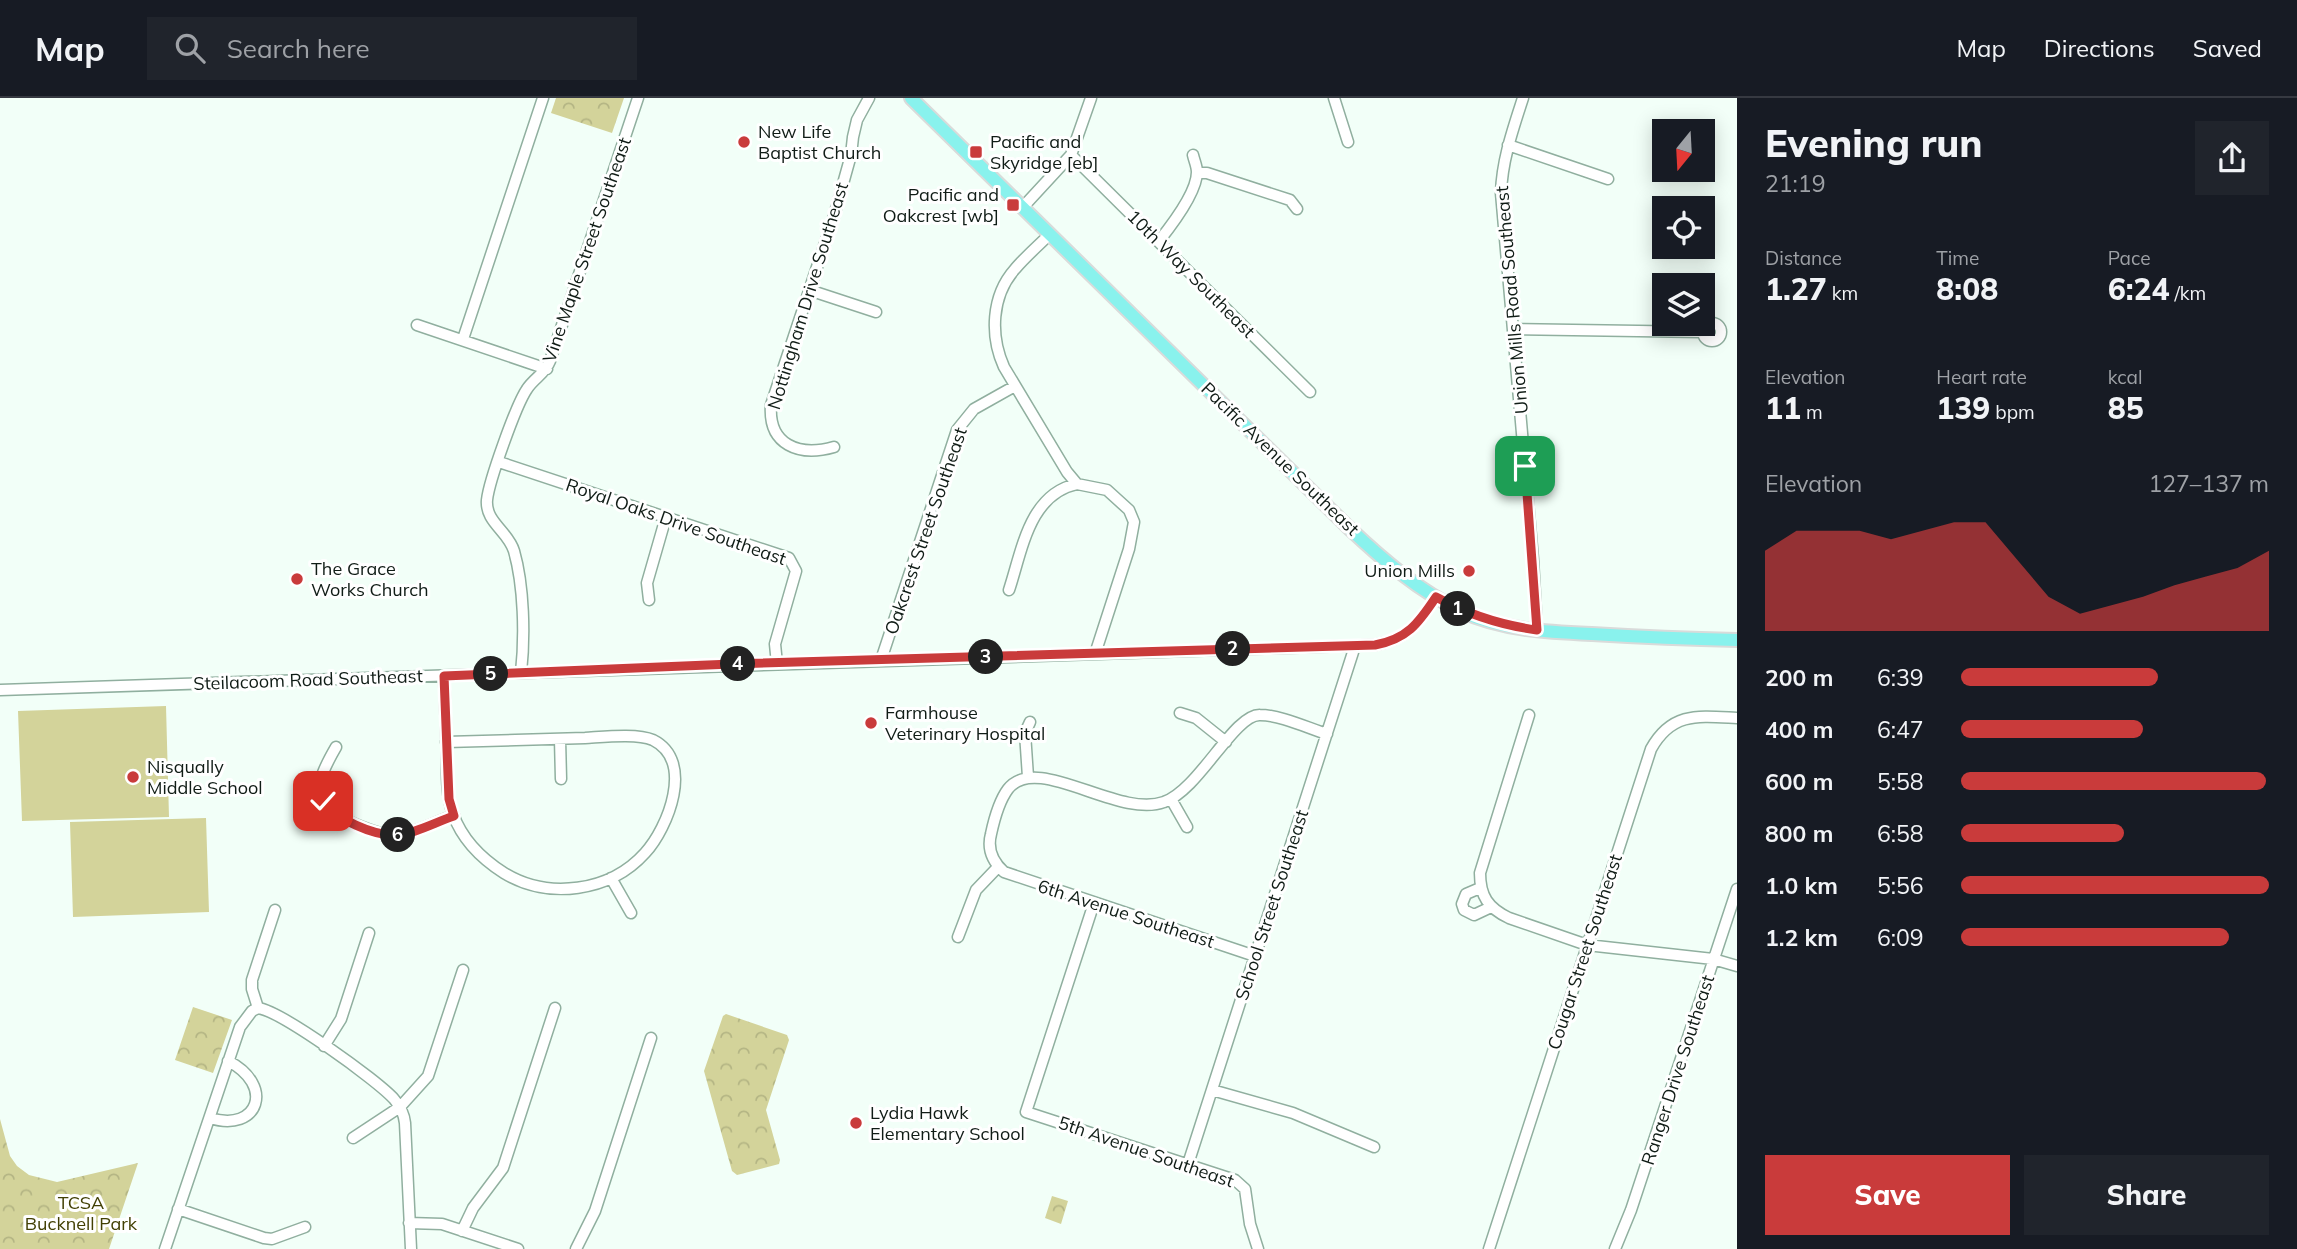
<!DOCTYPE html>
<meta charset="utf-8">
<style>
body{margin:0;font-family:Mulish,sans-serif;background:#20242c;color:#f1f3f6;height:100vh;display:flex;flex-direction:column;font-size:26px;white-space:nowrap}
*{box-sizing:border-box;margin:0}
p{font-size:23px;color:#9ea1a6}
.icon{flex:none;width:38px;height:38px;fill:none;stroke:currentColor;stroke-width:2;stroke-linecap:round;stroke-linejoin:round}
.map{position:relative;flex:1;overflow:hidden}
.drawer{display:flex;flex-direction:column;background:#171b24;width:560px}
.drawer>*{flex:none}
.needle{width:46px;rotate:198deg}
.fabs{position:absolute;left:1652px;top:21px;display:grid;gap:14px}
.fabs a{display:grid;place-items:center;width:63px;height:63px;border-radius:0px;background:#171b24;box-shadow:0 4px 18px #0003;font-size:35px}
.pin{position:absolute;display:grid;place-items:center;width:60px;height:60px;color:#fff;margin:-30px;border-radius:14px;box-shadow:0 4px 10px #0006}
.km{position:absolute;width:35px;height:35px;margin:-18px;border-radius:50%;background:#222;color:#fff;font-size:19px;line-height:35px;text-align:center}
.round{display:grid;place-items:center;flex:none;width:74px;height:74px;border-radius:0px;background:#20242c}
.headline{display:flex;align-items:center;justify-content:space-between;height:119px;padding:0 28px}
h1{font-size:38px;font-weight:800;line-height:52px}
.metrics{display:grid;grid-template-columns:repeat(3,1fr);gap:10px;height:119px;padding:7px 28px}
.metrics div{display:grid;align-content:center}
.metrics b{font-size:30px;font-weight:800}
.metrics small{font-size:19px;font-weight:400}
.metrics p{font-size:19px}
.chart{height:196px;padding:14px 28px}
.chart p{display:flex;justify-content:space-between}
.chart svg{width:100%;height:126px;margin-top:7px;fill:#c93b3b;opacity:.7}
.cta{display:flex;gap:14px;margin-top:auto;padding:14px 28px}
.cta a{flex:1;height:80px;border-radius:0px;background:#c93b3b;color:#fff;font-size:28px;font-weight:800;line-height:80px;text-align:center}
.cta a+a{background:#20242c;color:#f1f3f6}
ul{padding:0 28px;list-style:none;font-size:23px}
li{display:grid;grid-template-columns:112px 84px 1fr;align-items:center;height:52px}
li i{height:18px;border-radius:9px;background:#c93b3b}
header{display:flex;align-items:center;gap:42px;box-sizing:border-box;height:98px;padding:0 35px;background:#171b24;border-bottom:2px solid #363941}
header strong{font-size:33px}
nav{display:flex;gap:38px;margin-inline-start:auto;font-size:24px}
.search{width:490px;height:63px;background:#20242c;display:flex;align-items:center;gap:18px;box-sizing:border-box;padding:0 24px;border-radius:0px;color:#9ea1a6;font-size:26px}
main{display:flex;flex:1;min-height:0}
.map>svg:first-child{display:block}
</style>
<header>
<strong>Map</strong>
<div class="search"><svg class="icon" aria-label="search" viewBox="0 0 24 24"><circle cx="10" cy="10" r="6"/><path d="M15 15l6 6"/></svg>Search here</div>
<nav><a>Map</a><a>Directions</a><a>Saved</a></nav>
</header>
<main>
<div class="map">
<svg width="1737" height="1151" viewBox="0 0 1737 1151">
<defs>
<pattern id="forest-crowns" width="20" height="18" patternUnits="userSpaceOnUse" patternTransform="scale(1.75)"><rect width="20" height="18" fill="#d3d39a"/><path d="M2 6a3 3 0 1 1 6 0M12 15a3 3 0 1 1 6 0" fill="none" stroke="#b4b584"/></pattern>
</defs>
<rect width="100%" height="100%" fill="#f2fff8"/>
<path fill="#d3d39a" d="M166 608 169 719 22 723 18 613Z
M206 720 209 814 73 819 70 724Z"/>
<path fill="url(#forest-crowns)" d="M556 0H624L612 35 551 15Z
M193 909 232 922 213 975 175 962Z
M726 916 787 937 789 942 766 1012 780 1062 779 1066 737 1077 732 1073 704 973 723 918Z
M0 1021 10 1058 17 1068 29 1077 57 1084 138 1065 109 1151H0Z
M1052 1098 1068 1103 1061 1126 1045 1120Z"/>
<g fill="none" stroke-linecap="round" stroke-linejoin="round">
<defs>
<path id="minor" d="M1334 0 1348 44
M1523 0C1513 31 1502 62 1501 95L1533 461 1537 532
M1508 47 1608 81
M1071 57 1310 294
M1197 75H1207L1290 102 1297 111
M1023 109 1071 57 1091 0
M1050 136C1039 147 1026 158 1015 171 991 198 990 238 1004 269L1067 374 1077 386 1107 392 1129 412 1134 424 1129 451 1095 556
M1159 143C1171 128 1197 94 1197 74 1197 68 1194 62 1193 57
M809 192 876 214
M1703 234a9 9 0 1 1 18 0a9 9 0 1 1-18 0Z
M417 227 547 271
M1513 231 1703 234
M463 241 543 0
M834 349C799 359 768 347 771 307L834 118 851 57 853 39 857 22 869 0
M499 364 789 460 796 473 775 546 777 566
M1009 492C1022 453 1029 396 1077 386
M649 502 647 485 666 419
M881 562 957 332 974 311 1015 288
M521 575C525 538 524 488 514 453 508 433 485 424 487 402 489 383 516 307 527 291 534 280 545 276 550 263L638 0
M444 578C445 605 446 631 447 658 447 677 446 697 453 716 462 741 482 761 504 775 548 802 610 794 645 755 668 730 695 663 653 642 637 635 603 639 585 640 539 641 492 643 446 644
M0 592C458 577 916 558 1375 547 1407 541 1418 526 1436 499
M1180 615 1196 620 1226 644
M1529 617 1480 775C1480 798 1488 810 1509 820L1587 847 1713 861 1737 868
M560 641 561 681
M336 649C314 687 309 707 355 726 367 731 384 738 397 737 413 736 438 723 454 717
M1028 679 1025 635 1030 624
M1171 701 1187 729
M611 780 631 815
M1480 790 1466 796 1462 806 1464 812 1474 817 1491 809
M1094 805 1026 1014 1235 1082 1245 1091 1250 1126 1258 1151
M958 839 976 792 998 769
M1255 858 1004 774C993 764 987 751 991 736 994 722 999 703 1008 691 1037 654 1118 721 1164 704 1199 692 1234 616 1260 617 1280 617 1308 630 1327 636
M258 910C281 913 377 982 394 1001 400 1008 404 1015 405 1025L411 1151
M258 910 252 891V882L275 812
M324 948 341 921 369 835
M1212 992 1293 1015 1374 1049
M210 1020C259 1035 275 987 228 963
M353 1040 400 1009 428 978 463 872
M1188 1066 1355 548
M178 1111 264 1140 272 1141 305 1129
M409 1125 442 1126 518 1151
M462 1133 473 1110 503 1070 555 910
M165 1151 240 929 252 913 258 910
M576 1151 595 1113 651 940
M1489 1151 1651 651C1672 613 1700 618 1737 620
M1615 1151 1631 1112 1737 791"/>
<path id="major" d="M911 0 1349 430C1383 462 1419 493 1461 513 1502 532 1548 534 1592 536 1641 539 1689 541 1737 542"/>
</defs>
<use href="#minor" stroke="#90af9f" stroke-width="13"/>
<use href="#major" stroke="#d9dbda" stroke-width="16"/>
<use href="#minor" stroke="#fff" stroke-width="10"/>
<use href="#major" stroke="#89f2ed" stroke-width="12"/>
</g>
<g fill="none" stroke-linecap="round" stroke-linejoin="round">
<defs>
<path id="route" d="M323 703C335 721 374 738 396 737 412 737 438 723 454 718L449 701 444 578 732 566 1375 547C1407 541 1418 526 1436 499 1469 517 1500 527 1537 532L1525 368"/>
</defs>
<use href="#route" stroke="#fff" stroke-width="14"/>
<use href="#route" stroke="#c93b3b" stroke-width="9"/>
</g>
<g fill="#c93b3b" stroke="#fff" stroke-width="2.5">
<circle cx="744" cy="44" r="7"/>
<rect x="969" y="47" width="14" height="14" rx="3.5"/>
<rect x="1006" y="100" width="14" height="14" rx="3.5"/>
<circle cx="1469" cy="473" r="7"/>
<circle cx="297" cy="481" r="7"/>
<circle cx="871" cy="625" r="7"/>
<circle cx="133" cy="679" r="7"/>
<circle cx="856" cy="1025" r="7"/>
</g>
<g text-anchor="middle" stroke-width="6" stroke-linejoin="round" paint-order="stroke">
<g font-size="18" fill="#101c16" stroke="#fff" text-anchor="start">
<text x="758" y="40">New Life<tspan x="758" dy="21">Baptist Church</tspan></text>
<text x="990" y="50">Pacific and<tspan x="990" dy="21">Skyridge [eb]</tspan></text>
<text x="999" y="103" text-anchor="end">Pacific and<tspan x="999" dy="21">Oakcrest [wb]</tspan></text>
<text x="311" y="477">The Grace<tspan x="311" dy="21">Works Church</tspan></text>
<text x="1455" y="479" text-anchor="end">Union Mills</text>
<text x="885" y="621">Farmhouse<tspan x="885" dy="21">Veterinary Hospital</tspan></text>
<text x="147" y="675">Nisqually<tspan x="147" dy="21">Middle School</tspan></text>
<text x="870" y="1021">Lydia Hawk<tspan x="870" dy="21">Elementary School</tspan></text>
</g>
<g font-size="18" fill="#101c16" stroke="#fff">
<text transform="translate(587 152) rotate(-71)" y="6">Vine Maple Street Southeast</text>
<text transform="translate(1191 176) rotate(45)" y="6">10th Way Southeast</text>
<text transform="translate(808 198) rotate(-73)" y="6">Nottingham Drive Southeast</text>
<text transform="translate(1512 202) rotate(-95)" y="6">Union Mills Road Southeast</text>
<text transform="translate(1280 361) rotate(44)" y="6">Pacific Avenue Southeast</text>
<text transform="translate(676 424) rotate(19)" y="6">Royal Oaks Drive Southeast</text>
<text transform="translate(926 433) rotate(-71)" y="6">Oakcrest Street Southeast</text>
<text transform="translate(308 582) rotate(-2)" y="6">Steilacoom Road Southeast</text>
<text transform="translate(1272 807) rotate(-72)" y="6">School Street Southeast</text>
<text transform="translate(1126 816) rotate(18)" y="6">6th Avenue Southeast</text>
<text transform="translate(1585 854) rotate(-72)" y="6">Cougar Street Southeast</text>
<text transform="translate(1678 972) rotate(-72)" y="6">Ranger Drive Southeast</text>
<text transform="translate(1146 1054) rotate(19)" y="6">5th Avenue Southeast</text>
</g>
<g font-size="18" fill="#424004" stroke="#fff">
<text x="81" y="1111">TCSA<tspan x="81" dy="21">Bucknell Park</tspan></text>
</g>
</g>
</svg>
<div class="fabs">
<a><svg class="needle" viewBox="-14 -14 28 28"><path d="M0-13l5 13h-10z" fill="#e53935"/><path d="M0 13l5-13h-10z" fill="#9ea1a6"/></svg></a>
<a><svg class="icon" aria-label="locate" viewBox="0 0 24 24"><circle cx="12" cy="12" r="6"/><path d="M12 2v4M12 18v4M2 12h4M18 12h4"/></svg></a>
<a><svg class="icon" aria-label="layers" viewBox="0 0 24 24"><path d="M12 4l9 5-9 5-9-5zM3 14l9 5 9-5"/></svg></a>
</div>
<div class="pin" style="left:1525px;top:368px;background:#1e9e55"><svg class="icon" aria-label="arrive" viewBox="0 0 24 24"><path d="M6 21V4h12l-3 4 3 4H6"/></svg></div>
<div class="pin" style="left:323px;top:703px;background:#d93025"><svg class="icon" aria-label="check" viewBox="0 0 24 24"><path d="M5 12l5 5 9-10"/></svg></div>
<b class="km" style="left:1458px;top:511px">1</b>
<b class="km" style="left:1233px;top:551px">2</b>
<b class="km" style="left:986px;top:559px">3</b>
<b class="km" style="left:738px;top:566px">4</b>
<b class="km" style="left:491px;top:576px">5</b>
<b class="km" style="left:398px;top:737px">6</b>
</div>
<section class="drawer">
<div class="headline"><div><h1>Evening run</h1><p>21:19</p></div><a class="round"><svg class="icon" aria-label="share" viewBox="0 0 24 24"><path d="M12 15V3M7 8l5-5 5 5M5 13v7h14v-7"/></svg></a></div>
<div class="metrics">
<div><p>Distance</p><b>1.27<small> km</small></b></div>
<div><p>Time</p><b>8:08</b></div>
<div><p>Pace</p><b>6:24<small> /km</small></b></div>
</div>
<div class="metrics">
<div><p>Elevation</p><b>11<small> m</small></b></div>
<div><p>Heart rate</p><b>139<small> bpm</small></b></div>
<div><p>kcal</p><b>85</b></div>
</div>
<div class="chart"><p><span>Elevation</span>127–137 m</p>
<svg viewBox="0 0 160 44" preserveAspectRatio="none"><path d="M0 44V16L10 9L20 9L30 9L40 12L50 9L60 6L70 6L80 19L90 32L100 38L110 35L120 32L130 28L140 25L150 22L160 16V44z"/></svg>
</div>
<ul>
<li><b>200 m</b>6:39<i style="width:64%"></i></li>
<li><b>400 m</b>6:47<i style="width:59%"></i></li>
<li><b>600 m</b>5:58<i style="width:99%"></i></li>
<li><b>800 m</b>6:58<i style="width:53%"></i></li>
<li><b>1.0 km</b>5:56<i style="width:100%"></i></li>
<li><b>1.2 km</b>6:09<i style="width:87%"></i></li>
</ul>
<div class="cta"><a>Save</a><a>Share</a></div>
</section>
</main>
